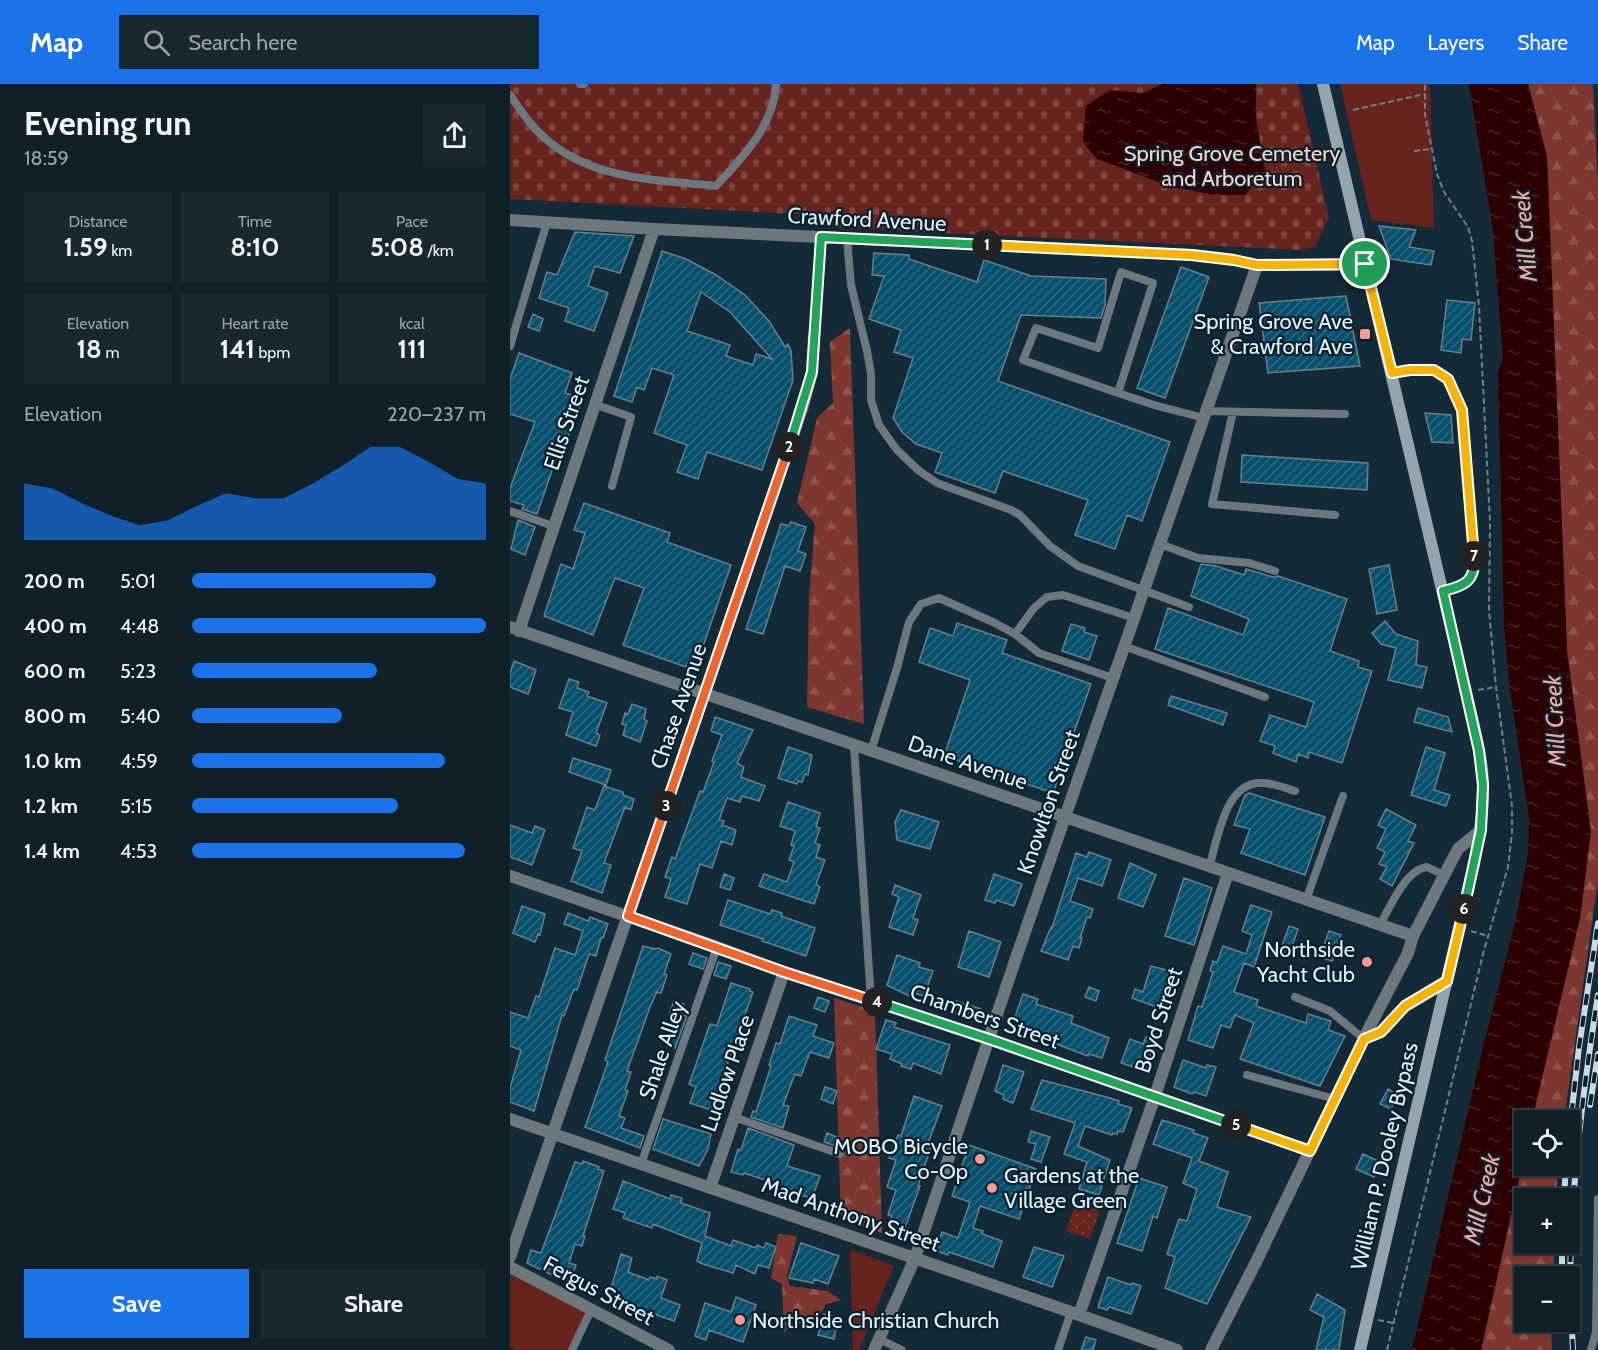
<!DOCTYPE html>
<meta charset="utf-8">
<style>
body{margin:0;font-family:Cabin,sans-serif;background:#182830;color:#f1f3f6;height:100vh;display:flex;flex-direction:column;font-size:22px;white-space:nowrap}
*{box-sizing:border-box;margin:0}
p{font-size:20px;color:#9ba3a8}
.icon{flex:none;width:33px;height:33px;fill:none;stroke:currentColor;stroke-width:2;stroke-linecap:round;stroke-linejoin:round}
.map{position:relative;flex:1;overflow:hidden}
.panel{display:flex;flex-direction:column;background:#0f2028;width:510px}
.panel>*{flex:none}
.tools{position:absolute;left:1004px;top:1026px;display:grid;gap:12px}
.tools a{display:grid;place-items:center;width:66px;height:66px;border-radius:0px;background:#0f2028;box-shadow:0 2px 4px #0004,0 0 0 2px #2f3e45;font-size:30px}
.pin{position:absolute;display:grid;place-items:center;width:51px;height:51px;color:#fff;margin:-26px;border:3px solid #fff;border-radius:50%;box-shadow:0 2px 6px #0007}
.km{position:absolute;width:30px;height:30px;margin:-15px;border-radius:50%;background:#222;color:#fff;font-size:16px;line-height:30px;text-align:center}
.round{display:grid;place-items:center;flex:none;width:63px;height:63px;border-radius:0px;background:#182830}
.overview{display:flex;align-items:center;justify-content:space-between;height:102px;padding:0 24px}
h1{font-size:33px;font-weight:700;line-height:45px}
.stats{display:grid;grid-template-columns:repeat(3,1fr);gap:9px;height:102px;padding:6px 24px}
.stats div{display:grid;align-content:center;border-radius:0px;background:#182830;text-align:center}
.stats b{font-size:26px;font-weight:700}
.stats small{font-size:16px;font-weight:400}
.stats p{font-size:16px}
.chart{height:168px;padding:12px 24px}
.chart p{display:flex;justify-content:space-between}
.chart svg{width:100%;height:108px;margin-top:6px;fill:#1a73e8;opacity:.7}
.action{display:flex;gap:12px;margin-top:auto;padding:12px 24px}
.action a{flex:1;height:69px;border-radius:0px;background:#1a73e8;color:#fff;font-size:24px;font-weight:700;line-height:69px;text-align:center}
.action a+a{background:#182830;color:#f1f3f6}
ul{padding:0 24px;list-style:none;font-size:20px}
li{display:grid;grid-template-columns:96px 72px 1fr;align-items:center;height:45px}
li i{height:15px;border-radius:8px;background:#1a73e8}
header{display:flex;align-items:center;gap:36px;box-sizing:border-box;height:84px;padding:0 30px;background:#1a73e8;color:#fff}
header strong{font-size:28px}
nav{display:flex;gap:33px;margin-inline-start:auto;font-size:21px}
.search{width:420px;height:54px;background:#182830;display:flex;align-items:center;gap:15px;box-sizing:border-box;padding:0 21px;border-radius:0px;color:#9ba3a8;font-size:22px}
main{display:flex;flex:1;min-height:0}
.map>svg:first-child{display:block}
</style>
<header>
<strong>Map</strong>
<div class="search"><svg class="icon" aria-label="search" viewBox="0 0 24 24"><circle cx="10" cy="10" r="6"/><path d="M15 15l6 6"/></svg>Search here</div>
<nav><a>Map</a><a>Layers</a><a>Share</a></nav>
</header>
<main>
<section class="panel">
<div class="overview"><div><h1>Evening run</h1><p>18:59</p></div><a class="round"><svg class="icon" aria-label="share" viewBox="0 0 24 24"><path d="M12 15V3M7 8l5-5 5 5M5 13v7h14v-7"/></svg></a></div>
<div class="stats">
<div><p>Distance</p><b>1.59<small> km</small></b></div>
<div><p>Time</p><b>8:10</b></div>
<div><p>Pace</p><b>5:08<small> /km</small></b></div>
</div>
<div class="stats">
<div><p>Elevation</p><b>18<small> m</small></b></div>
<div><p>Heart rate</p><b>141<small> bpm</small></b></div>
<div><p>kcal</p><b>111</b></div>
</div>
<div class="chart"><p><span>Elevation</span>220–237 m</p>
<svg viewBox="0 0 160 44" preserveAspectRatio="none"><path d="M0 44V21L10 23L20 29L30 34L40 38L50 36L60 30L70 25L80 27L90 27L100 21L110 14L120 6L130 6L140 12L150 19L160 21V44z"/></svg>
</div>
<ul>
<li><b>200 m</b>5:01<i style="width:83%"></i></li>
<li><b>400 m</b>4:48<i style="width:100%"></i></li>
<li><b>600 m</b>5:23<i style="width:63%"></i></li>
<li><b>800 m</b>5:40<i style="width:51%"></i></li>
<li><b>1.0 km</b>4:59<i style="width:86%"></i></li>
<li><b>1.2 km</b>5:15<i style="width:70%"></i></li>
<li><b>1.4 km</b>4:53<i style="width:93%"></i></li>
</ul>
<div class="action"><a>Save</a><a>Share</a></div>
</section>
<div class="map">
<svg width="1088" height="1266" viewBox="0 0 1088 1266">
<defs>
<pattern id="forest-firs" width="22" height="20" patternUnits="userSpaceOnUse" patternTransform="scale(1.5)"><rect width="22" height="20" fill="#7e3730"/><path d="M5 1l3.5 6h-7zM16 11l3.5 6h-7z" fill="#90544f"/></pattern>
<pattern id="cemetery-stones" width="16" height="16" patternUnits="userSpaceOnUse" patternTransform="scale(1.5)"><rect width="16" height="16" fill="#67231e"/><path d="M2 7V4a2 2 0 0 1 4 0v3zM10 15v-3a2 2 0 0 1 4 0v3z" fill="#7c433f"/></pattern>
<pattern id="garden-dots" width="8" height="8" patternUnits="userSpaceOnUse" patternTransform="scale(1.5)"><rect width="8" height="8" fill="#67231e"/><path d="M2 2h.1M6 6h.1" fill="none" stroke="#7c433f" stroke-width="1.8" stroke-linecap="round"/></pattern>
<pattern id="water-ripples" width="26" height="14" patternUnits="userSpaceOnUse" patternTransform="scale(1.5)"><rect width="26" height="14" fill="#2c0000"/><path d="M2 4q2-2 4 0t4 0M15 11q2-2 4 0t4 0" fill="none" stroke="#4a2626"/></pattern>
<pattern id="building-hatch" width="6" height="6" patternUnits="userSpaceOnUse" patternTransform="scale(1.5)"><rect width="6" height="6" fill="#064f6d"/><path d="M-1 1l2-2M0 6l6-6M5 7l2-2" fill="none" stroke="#2a6983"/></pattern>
</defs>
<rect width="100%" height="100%" fill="#142a36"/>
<path fill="#67231e" d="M830 0H920L924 144 861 136Z
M340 1165 384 1182 349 1266H343Z
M0 1183 81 1226 62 1266H6L0 1263Z"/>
<path fill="url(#forest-firs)" d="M1018 0H1083L1088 102V796L1054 1036H1022L1081 748 1057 567 1037 73Z
M340 244 354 640 297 623 299 512 305 440 287 419 307 334 323 319 320 258Z
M324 914 365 927 372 1149 331 1135Z
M1014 1073V1082H1048L1046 1114H1014V1160H1045L1043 1192H1014V1238H1041L1042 1266H971Z
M268 1150 287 1152 277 1192 280 1202 318 1207 331 1216 316 1220 303 1243 282 1240 274 1249 272 1200 261 1194Z"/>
<path fill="url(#cemetery-stones)" d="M0 0H788L819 134 805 163 792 166 327 144 287 130 0 115Z"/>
<path fill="url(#garden-dots)" d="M566 1118 590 1127 580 1155 556 1147Z"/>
<path fill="url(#water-ripples)" d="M653 0H746V35L755 86 735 111H705L662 103 587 75 573 58 576 22 599 6 632 9Z
M959 0H1018L1037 73 1057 567 1081 748 1070 835 1022 1036H1014V1073L971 1266H902L974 959 1006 835 1018 770 1019 733 1000 606 994 541 988 288 993 275 983 146Z"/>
<path fill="url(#building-hatch)" stroke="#67808e" stroke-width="1.5" fill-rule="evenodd" d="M869 142 906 146 899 163 924 167 921 181 881 175Z
M65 148 124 152 110 189 85 182 78 202 98 209 84 247 55 237 59 224 29 214 37 188 47 191Z
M152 167 176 175 206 191 235 211 259 237 275 263 278 260 281 267 283 296 252 386 197 368 188 395 167 388 177 361 144 349 164 291 142 284 134 306 127 303 122 318 104 312ZM191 208 220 228 262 275 246 270 243 281 216 272 220 261 177 247Z
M364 169 399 171V175L467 198 474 176 521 192 596 195 595 221 591 234 511 231 488 297 660 358 632 437 617 431 605 465 565 451 578 416 493 387 485 409 425 388 432 369 406 360 392 348 383 334 403 274 384 268 391 246 359 235 374 192 362 191Z
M671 183 699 193 655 314 627 304Z
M836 212 850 282 758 289 749 219Z
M937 216 965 219 961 256 952 255 951 269 931 266Z
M23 230 33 235 29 247 18 243Z
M9 269 62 289 55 309 73 314 50 373 47 372 27 430 12 425 14 421 0 417V404L25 338 0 330V295Z
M915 329 941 331 943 359 922 358Z
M732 371 858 379 857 406 731 398Z
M74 419 160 449 157 458 221 481 185 586 113 561 134 504 105 494 83 551 34 532 51 480 63 485 75 449 64 446Z
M8 436 25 443 15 471 1 465Z
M281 438 296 443 288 467 296 470 290 487 275 482 253 550 236 545 271 440 279 442Z
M691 480 706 482 734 491 736 485 763 493 768 492 837 515 820 567 849 577 848 583 862 587 832 679 799 668 798 674 788 670 786 678 763 669 765 662 750 657 760 631 796 643 804 618 645 565 658 524 733 551 739 535 681 512Z
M879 481 887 526 867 530 859 485Z
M875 537 886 550 908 557 906 581 917 583 912 604 878 596 886 564 871 560 862 549Z
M447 539 497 556 492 569 581 600 543 709 434 672 460 596 409 578 420 544 443 552Z
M561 540 575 544 574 548 587 552 579 576 552 567Z
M4 577 26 586 18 610 0 603V589Z
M59 595 69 598 67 604 79 608 77 612 97 619 86 649 90 651 86 662 56 651 63 628 49 624Z
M661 612 717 629 713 641 658 621Z
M122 620 136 625 134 635 137 637 130 658 113 651 116 641 112 640 115 629 118 630Z
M908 624 938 633 942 648 904 638Z
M205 633 243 646 227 679 234 683 231 693 255 702 249 717 232 712 230 718 217 714 209 736 214 737 212 741 226 746 222 761 211 757 202 784 190 780 177 820 155 813 161 795 155 793 162 773 165 775 190 707 193 708 204 678 202 677 212 651 201 647Z
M278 663 302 671 298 691 295 690 292 698 288 697 287 700 268 694Z
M916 663 935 669 924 706 940 711 936 722 901 711Z
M63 674 101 686 96 701 59 688Z
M94 702 113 708V711L124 715 121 726 115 723 94 779 101 781 92 809 61 797 72 767 63 764 67 752 77 723 85 726Z
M739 709 815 733 795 791 731 769 740 745 724 741 735 711Z
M278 718 310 729 306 743 310 744 305 759 310 761 306 773 315 776 306 800 310 803 304 820 249 802 254 790 277 798 284 778 279 776 284 762 281 761 285 747 270 742Z
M876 725 906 741 898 757 904 759 882 802 870 795 877 783 869 780 875 768 867 764 876 745 868 741Z
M391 726 429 738 420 765 387 756 385 738Z
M0 741 22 749 25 742 35 746 22 781 0 773Z
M579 768 601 776 592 802 568 794 560 817 583 825 580 834 577 833 570 854H572L569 864 563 862 558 876 531 867 541 843 542 844 566 769 577 773Z
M620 779 646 791 633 823 608 814Z
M214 790 224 794 220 806 210 803Z
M484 790 512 800 504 822 486 816 485 819 475 816Z
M674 794 702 804 684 861 655 852Z
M385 801 411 811 403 834 408 836 403 851 379 843 389 813 382 810Z
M218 816 260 830 262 826 272 829 271 832 305 844 296 872 252 857 253 855 210 841Z
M741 821 762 828 744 883 734 879 724 908 748 916 746 922 796 939 798 930 821 937 818 946 835 952 810 1002 730 975 744 939 725 931 720 944 711 941 703 964 678 956 688 922 692 923 703 888 700 887 703 877 707 879 713 862 736 870 742 851 732 847Z
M12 822 35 830 30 851 28 850 25 858 3 849Z
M58 829 78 837 80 833 98 840 93 854H91L86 872 79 870 67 906 64 905 54 932 52 931 24 1027 0 1018V1004L11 966 0 962V928L18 934 26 912 29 913 45 864 65 871 73 847 54 840Z
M779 842 788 845 779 871 770 868Z
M459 847 491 858 479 893 448 883Z
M819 847 831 851 822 877 810 873Z
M133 862 145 865 148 864 161 870 154 890 157 891 151 909 147 908 140 923 117 987 121 988 115 1006 118 1007 109 1032 115 1034 111 1044 134 1052 130 1064 75 1043 98 978 95 976Z
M183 869 197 874 193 885 179 880Z
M387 871 410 879 409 883 423 887 414 912 400 908 399 912 377 901Z
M208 878 221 882 216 895 204 891Z
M641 882 668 889 663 910H661L655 926 622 914 625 905 633 908Z
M221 899 240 905V907L243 908 201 1026 180 1019 186 1003 179 1000 200 940 207 942Z
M579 903 589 907 586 917 575 913Z
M513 910 528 915 526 920 563 932 561 939 599 954 592 974 579 970 578 972 541 958 540 960 500 947Z
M308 913 319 917 315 928 304 924Z
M164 917 174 920 171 930 177 932 165 964 157 962 164 937H166L167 934 159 931Z
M446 917 471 925 468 936 442 928Z
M279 932 307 941 303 952 324 959 319 974 300 968 291 992 285 990 273 1021 279 1022 273 1044 241 1033 243 1027 246 1028 261 982 259 981 266 959 270 960Z
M376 936 386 939 384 943 440 961 431 990 403 979 401 985 391 982 392 980 380 975 382 970 366 965Z
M636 953 646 957 636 987 611 979 620 955 633 960Z
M673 976 696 984 697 981 706 983 696 1012 685 1008 682 1010 664 1003Z
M144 979 155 983 151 995 140 991Z
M493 981 514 988 503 1019 493 1015 494 1011 485 1007Z
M532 996 600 1014 609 1017 608 1020 622 1024 613 1048 608 1047 607 1050 603 1049 602 1051 575 1042 568 1062 600 1076 589 1111 569 1105 577 1078 554 1070 565 1039 521 1025Z
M315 1003 327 1007 323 1020 311 1015Z
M878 1005 888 1011 881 1025 870 1020Z
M404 1012 432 1022 417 1062 421 1063 408 1102H410L391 1155 381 1152 379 1139 382 1132 378 1131 386 1106 377 1103 386 1076 379 1074 388 1051 391 1052Z
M153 1035 201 1050 198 1065 189 1082 143 1065Z
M652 1036 684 1046 683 1049 698 1054 689 1077 718 1088 707 1123 741 1133 697 1220 655 1204 665 1173 657 1170 669 1135 677 1137 687 1105 673 1099 682 1074 643 1060Z
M238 1044 284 1061 277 1082 310 1092 302 1114 271 1106 272 1103 255 1097V1096L234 1089 233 1091 221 1088 228 1065 231 1066Z
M521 1047 540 1053 531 1078 521 1075 526 1060 518 1058Z
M317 1049 329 1054 326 1062 314 1058Z
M459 1061 526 1085 509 1135 470 1122 463 1144 473 1147 472 1150 492 1157 483 1183 439 1168 438 1171 424 1166 432 1148 448 1154 460 1118 442 1112Z
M853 1070 870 1078 864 1093 846 1085Z
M73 1077 89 1083 88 1085 94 1087 73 1152H75L72 1162 65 1160 59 1179 66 1181 59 1199 17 1179 21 1166 31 1169 65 1078 72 1080Z
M629 1094 657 1103 647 1134 643 1132 632 1167 607 1159Z
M113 1097 160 1115 161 1111 172 1114 171 1119 200 1129 195 1152 221 1162 223 1156 246 1164 247 1161 254 1164 256 1159 266 1163 259 1184 248 1181 245 1190 226 1181 223 1189 193 1180 187 1177 192 1159 143 1140 142 1144 113 1134 115 1129 103 1125Z
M291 1159 329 1172 318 1200 304 1195 303 1199 279 1194Z
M524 1163 554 1172 542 1203 513 1193Z
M111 1170 122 1174 118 1188 139 1196 140 1193 147 1195V1192L157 1196 151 1214 170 1221 164 1237 123 1223V1220L111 1215 107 1218 98 1215Z
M598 1193 621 1201 622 1199 631 1202 621 1230 599 1223 597 1226 588 1223Z
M807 1210 835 1226 829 1266H806L814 1233 800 1226Z
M226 1213 246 1221 233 1258 199 1246 196 1256 185 1252 195 1219 221 1228Z
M314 1230 328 1234 324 1255 308 1251Z
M576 1253 586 1256 583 1266H571Z"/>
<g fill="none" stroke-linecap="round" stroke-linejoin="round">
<path stroke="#6e808b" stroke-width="2" stroke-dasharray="6 3" stroke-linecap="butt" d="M843 26 915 10
M904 67 921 65
M968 606 986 603
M961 847 978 852
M868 1236 883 1239
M877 1266 973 870 998 783 1002 749V722L986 603 979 526 980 438 969 222 962 157 958 143 934 108 927 90 915 31V0"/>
<path stroke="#6d787e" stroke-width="8" d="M70 0H74
M0 11C7 21 14 32 22 41 69 96 140 95 206 102 233 73 264 41 266 0
M337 155 341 201 357 267 361 290V316L369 341 387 366 408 386 427 399 501 426 510 431 540 462 568 482 679 523
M304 252 311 153
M0 262 37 138
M882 289 900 286H924L938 295 952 326 963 450 964 488 959 497 950 503 933 507
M608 309 513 276 526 244 588 264 611 188 643 199 608 309 644 321 694 334
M84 320 121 333 102 402
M696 327 835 330
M723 328 702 420 825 431
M0 427 43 442
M650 460 688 474 739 479 765 487
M505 550 524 524 537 513 553 511 624 534
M614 562 755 613
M344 662 361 916
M361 667 387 584 399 538 411 520 429 514 483 538 505 550 529 569 603 594
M699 783C708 755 715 696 753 699 763 699 775 704 785 707
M796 816 833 712
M870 841C880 823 895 786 917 783L934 791
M785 913 820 927 854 955
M737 991 825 1015
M224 1033 330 1070
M131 1080 207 863
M369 1255 392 1266
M62 1266 81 1226
M548 1266 561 1228
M1081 1266 1086 1248 1088 1115"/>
<path stroke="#6d787e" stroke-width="12" d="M0 136 144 145 682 171 724 176 747 181H855
M0 543 903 852
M9 547 144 145
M194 611 293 322 302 288 304 252
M0 792 207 863 274 888 479 955 800 1067
M0 1035 561 1228 667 1266
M200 1104 274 888
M0 1183 159 1266
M569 1231 645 1012 718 789
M364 1266 405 1174 508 868 747 181"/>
<path stroke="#6d787e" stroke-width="12" d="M854 955 871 948 895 922 937 897
M0 1173 194 611
M701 1266 747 1176 859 944 898 869 903 852 940 780 948 765 971 746"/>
<path stroke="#94a5af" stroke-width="12" d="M813 0 958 616C964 644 972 671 973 700 974 727 969 753 964 780L850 1266"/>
<defs>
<path id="rail" d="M1080 1021 1088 970
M1059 1052 1069 963 1088 839
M1054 1114 1056 1082
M1052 1160V1192
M1063 1266C1062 1243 1060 1220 1060 1198 1061 1101 1073 1006 1088 911"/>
</defs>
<use href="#rail" stroke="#cbd9e2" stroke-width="6"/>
<use href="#rail" stroke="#0a212c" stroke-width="4" stroke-dasharray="11" stroke-linecap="butt"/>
</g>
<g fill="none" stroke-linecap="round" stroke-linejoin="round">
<defs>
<path id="split-1" d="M477 161 682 171 724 176 747 181 855 180"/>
<path id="split-2" d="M279 363 302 288 311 153 477 161"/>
<path id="split-3" d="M156 722 279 363"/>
<path id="split-4" d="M156 722 118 832 274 888 367 918"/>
<path id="split-5" d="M367 918 479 955 726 1041"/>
<path id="split-6" d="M726 1041 800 1067 854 955 871 948 895 922 937 897 954 825"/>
<path id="split-7" d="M954 825 971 746 973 701 969 667 933 507C955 502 966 497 964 472"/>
<path id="split-8" d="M855 180 882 289 900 286H924L938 295 952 326 964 472"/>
</defs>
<use href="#split-1" stroke="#fff" stroke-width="12"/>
<use href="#split-2" stroke="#fff" stroke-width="12"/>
<use href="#split-3" stroke="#fff" stroke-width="12"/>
<use href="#split-4" stroke="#fff" stroke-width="12"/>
<use href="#split-5" stroke="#fff" stroke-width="12"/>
<use href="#split-6" stroke="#fff" stroke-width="12"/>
<use href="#split-7" stroke="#fff" stroke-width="12"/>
<use href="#split-8" stroke="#fff" stroke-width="12"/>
<use href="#split-1" stroke="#f5b400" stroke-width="8"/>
<use href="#split-2" stroke="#22a559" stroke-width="8"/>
<use href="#split-3" stroke="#f0652b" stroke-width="8"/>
<use href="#split-4" stroke="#f0652b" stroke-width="8"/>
<use href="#split-5" stroke="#22a559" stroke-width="8"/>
<use href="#split-6" stroke="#f5b400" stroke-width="8"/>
<use href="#split-7" stroke="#22a559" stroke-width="8"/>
<use href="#split-8" stroke="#f5b400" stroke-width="8"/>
</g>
<g fill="#f59c91" stroke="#0a212c" stroke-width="2">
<rect x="849" y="244" width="12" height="12" rx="3"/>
<circle cx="857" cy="878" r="6"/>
<circle cx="470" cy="1075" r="6"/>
<circle cx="482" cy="1104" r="6"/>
<circle cx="230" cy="1236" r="6"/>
</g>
<g text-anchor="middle" stroke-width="4.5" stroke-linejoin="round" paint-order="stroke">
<g font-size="22" fill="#fdd0c9" stroke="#0a212c">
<text x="722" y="77">Spring Grove Cemetery<tspan x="722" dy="25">and Arboretum</tspan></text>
</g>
<g font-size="22" fill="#e2eff7" stroke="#0a212c">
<text transform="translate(357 135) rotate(3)" y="8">Crawford Avenue</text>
<text transform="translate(56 339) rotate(-71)" y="8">Ellis Street</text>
<text transform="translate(168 622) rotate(-71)" y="8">Chase Avenue</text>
<text transform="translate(458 678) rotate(19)" y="8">Dane Avenue</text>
<text transform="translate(538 718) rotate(-71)" y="8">Knowlton Street</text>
<text transform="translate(475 932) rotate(19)" y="8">Chambers Street</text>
<text transform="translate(648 936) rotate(-72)" y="8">Boyd Street</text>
<text transform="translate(152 966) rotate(-71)" y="8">Shale Alley</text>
<text transform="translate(217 989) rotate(-71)" y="8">Ludlow Place</text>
<text transform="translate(874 1072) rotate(-77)" y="8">William P. Dooley Bypass</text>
<text transform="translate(341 1130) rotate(19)" y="8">Mad Anthony Street</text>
<text transform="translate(89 1206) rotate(28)" y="8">Fergus Street</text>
</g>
<g font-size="22" fill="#e2eff7" stroke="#0a212c" text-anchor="end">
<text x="843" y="245">Spring Grove Ave<tspan x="843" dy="25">&amp; Crawford Ave</tspan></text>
<text x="845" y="873">Northside<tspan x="845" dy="25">Yacht Club</tspan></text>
<text x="458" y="1070">MOBO Bicycle<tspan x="458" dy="25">Co-Op</tspan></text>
<text x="494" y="1099" text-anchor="start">Gardens at the<tspan x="494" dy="25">Village Green</tspan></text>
<text x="242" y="1244" text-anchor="start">Northside Christian Church</text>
</g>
<g font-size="24" font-style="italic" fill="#ffa89d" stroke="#0a212c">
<text transform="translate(1015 152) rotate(-95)" y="8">Mill Creek</text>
<text transform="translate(1045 637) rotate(-93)" y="8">Mill Creek</text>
<text transform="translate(972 1115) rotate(-77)" y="8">Mill Creek</text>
</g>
</g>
</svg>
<div class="tools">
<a><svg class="icon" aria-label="locate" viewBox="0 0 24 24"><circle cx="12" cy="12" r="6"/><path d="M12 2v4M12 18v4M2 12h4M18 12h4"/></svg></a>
<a>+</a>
<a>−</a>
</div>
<div class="pin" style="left:855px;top:180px;background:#1e9e55"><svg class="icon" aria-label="arrive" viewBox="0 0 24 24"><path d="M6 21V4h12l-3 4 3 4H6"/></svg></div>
<b class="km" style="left:477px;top:161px">1</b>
<b class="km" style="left:279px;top:363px">2</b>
<b class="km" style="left:156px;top:722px">3</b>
<b class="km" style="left:367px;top:918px">4</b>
<b class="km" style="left:726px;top:1041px">5</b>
<b class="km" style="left:954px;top:825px">6</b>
<b class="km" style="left:964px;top:472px">7</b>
</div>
</main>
